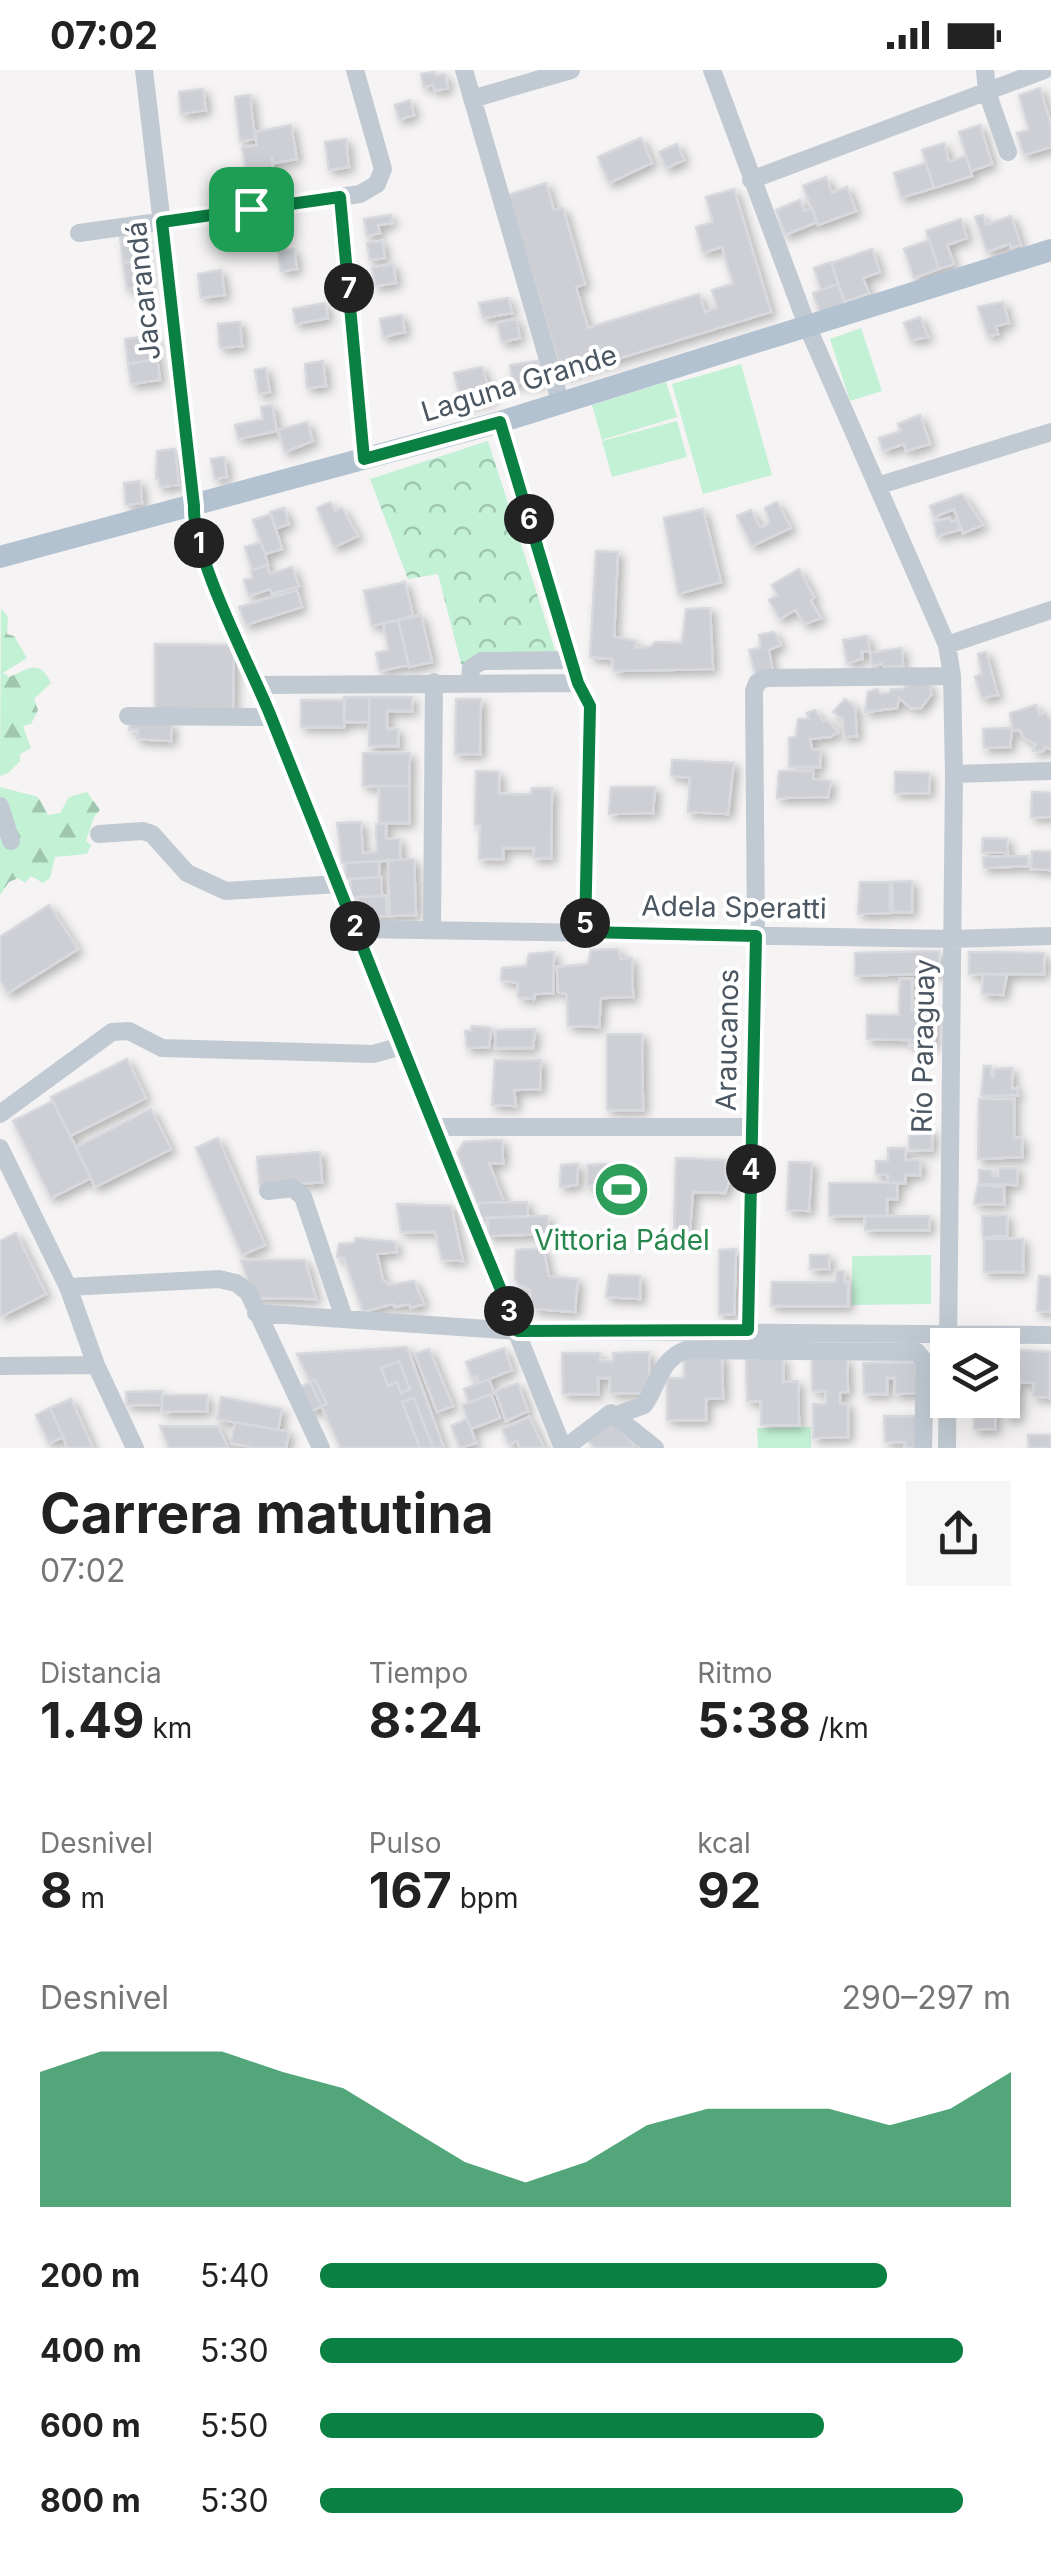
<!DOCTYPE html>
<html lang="es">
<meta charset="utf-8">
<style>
body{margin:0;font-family:Inter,sans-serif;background:#f6f6f6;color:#222;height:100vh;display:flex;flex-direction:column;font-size:38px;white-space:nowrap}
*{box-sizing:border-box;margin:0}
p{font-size:32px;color:#767676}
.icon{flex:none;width:55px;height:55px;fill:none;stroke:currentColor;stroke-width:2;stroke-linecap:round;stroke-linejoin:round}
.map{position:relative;height:1378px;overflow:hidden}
.sheet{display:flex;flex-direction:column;background:#fff;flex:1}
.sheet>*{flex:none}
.buttons{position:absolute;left:930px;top:1258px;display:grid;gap:20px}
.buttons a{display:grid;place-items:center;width:90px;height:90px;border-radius:0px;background:#fff;box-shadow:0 10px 40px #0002;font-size:50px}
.pin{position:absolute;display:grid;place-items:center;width:85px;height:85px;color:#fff;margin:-42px;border-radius:20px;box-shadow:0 5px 15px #0006}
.km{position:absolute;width:50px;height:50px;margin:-25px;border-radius:50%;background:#222;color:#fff;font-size:28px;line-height:50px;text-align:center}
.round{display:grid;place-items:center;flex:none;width:105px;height:105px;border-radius:0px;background:#f6f6f6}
.headline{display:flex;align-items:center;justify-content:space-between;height:170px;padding:0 40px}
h1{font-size:55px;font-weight:700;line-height:75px}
.stats{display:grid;grid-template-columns:repeat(3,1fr);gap:15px;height:170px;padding:10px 40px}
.stats div{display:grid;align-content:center}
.stats b{font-size:50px;font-weight:700}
.stats small{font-size:28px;font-weight:400}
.stats p{font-size:28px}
.chart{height:280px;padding:20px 40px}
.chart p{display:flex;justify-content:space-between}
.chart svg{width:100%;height:180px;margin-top:10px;fill:#0b8043;opacity:.7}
ul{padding:0 40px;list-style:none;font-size:32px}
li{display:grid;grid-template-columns:160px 120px 1fr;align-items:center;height:75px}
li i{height:25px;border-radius:12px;background:#0b8043}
.status{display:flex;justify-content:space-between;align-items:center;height:70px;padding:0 50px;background:#fff;direction:ltr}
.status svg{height:28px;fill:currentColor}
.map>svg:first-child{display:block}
</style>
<div class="status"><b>07:02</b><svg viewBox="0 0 49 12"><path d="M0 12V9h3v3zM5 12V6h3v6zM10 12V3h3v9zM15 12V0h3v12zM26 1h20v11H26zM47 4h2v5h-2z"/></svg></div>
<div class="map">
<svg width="1051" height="1378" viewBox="0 0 1051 1378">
<defs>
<pattern id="forest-firs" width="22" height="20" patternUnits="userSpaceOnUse" patternTransform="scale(2.5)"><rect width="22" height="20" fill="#c3f1d5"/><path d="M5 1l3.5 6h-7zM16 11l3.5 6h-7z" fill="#a0c6b0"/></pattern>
<pattern id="park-crowns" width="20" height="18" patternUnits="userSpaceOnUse" patternTransform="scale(2.5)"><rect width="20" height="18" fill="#c3f1d5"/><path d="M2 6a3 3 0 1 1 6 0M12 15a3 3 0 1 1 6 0" fill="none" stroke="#a0c6b0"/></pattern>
<filter id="shadow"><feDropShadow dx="4.5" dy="4.5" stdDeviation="5" flood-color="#0004"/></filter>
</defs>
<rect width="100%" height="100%" fill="#f5f3f3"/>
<path fill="url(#forest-firs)" d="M1 538 8 547 7 564 14 566 27 588 3 603 9 607C27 600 39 587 51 613L34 629 38 640 31 654 23 656 31 678 20 684V691L8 703 0 706Z
M0 717 38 727 48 745 60 743 69 727 87 722 100 740 94 747 86 771 91 775 87 784 55 787 50 808 43 813 31 806 25 813 18 808 9 812 0 825Z"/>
<path fill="url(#park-crowns)" d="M488 371 558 589 463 601 438 504 408 509 370 409Z"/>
<path fill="#c3f1d5" d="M861 258 882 321 850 331 830 269Z
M741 294 772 405 703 424 672 314Z
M666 312 677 347 602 370 592 335Z
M677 351 687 387 612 407 602 371Z
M931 1185V1234L852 1235V1186Z
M811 1357V1378H758L757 1358Z"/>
<path fill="#cdcfd5" stroke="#d7d9de" stroke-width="2.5" filter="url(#shadow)" d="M434 2 435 6 445 4 448 18 435 21 433 15 424 17 421 4Z
M1040 18 1051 55V77L1024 85 1017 63 1029 60 1019 25Z
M203 19 206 40 181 44 179 22Z
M250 25 255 69 240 71 235 27Z
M410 30 414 45 399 50 395 35Z
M291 55 297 89 274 93 271 86 274 103 260 106 259 101 247 103 242 78 257 75 255 62Z
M980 55 992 94 971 101 959 62Z
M641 68 652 93 609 113 598 87Z
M346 69 349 97 329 100 325 72Z
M944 73 949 92 966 86 972 106 934 118 922 80Z
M677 74 684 90 666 98 659 82Z
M926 93 934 118 901 128 894 103Z
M826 107 832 123 847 117 856 141 818 155 803 116Z
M546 113 554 140 563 138 585 214 576 217 588 258 699 224 705 242 717 238 712 220 733 214 722 177 703 183 696 157 713 152 706 127 734 119 771 242 562 306 508 125Z
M800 130 804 141 812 138 817 152 785 165 776 140Z
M391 145 392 153 378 155 380 163 367 166 364 149Z
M983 145 986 155 1011 146 1021 175 1011 178 1010 174 987 182 975 147Z
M961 149 967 168 947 175 954 194 939 199 926 161Z
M142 163 146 189 123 193 120 166Z
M929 170 939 199 914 208 904 179Z
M382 171 385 188 370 190 367 173Z
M294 179 297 199 281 201 278 181Z
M872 179 880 202 863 208 869 223 845 232 831 193Z
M146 189 149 216 127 219 123 193Z
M831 192 838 214 821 220 814 198Z
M393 194 396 213 375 216 372 198Z
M221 200 225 225 201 228 198 204Z
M838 214 845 234 820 243 813 223Z
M508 228 512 243 483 248 479 233Z
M1003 232 1009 253 996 256 998 264 988 266 978 237Z
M325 233 328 248 296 254 293 239Z
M402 245 405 262 383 267 380 249Z
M920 247 928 267 911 270 904 253Z
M516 249 520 268 502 272 497 253Z
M240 252 242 276 220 278 218 254Z
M154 265 157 289 128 294 125 269Z
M157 289 160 310 131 314 128 294Z
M323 291 326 316 307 318 305 294Z
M538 291 544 312 526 315 523 311 513 315 510 295Z
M482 297 492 329 462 335 454 303Z
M266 298 270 322 259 324 255 300Z
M272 335 277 361 238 369 235 355 263 349 261 337Z
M920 345 930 374 906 381 904 374 883 381 879 368 901 361 898 354Z
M307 352 313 371 285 382 278 360Z
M175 379 179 415 160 417 159 409H156L157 381Z
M224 387 227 407 215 409 211 389Z
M140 411 142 433 126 435 124 413Z
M962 424 983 455 963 463 954 439 934 447 930 436Z
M330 432 335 441 342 438 358 466 334 477 317 438Z
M777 432 791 458 752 476 737 446 751 440 760 458 770 453 765 438Z
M284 438 289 454 275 459 270 442Z
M703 439 721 512 678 524 664 448Z
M271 444 282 479 265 484 253 450Z
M949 448 951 452 958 450 959 460 937 466 934 452Z
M261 472 268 495 252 500 245 477Z
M596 481 618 482 614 567 636 571 635 578 650 577 655 572 682 573 686 539 710 538 713 599 614 601 612 589 590 587Z
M267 495 270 504 292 497 299 516 272 524 270 519 249 526 244 510 253 508 251 501Z
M799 499 814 527 811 531 821 548 805 554 795 540 780 549 769 530 778 525 772 515Z
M405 512 413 546 372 556 364 521Z
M297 520 302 537 246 555 239 537Z
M421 545 432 592 409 597 398 550Z
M398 550 409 595 380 601 376 583 389 580 383 554Z
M774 562 781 575 769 580 773 603H755L749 580 761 578 759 565Z
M867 566 870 581H862V589L847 593 843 570Z
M155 574 234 575 233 642 155 641Z
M902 578 903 596 884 597 882 594 872 596 870 583Z
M986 582 998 625 982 628 975 607 982 604 978 584Z
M914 610 930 615 931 625 921 638H911L899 628 897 638 865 642 868 622 877 619 880 624 889 623 891 619H903Z
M344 627H369V652H344Z
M369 627H412V641H387V659H398V676H369Z
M456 629H481L480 684H455Z
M845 629 855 637 857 666 844 667 843 649 833 642Z
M301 630H345L344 657H301Z
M1036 635 1039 645 1046 643 1051 651V679L1046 677 1043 681H1033L1036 674 1023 667 1020 660H1013L1010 643Z
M815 640 823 652 827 650 838 662 830 667 810 669 812 679 820 680V697H789V668L796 667 798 649H809L807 643Z
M130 652 172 654 171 671 137 669 138 660H129Z
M1012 658 1010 677 984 678 983 659Z
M363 683H410L409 716H363Z
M672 690 734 693 728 744 688 742 690 708 671 706Z
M476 701 499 702V724H531L532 718H552L551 788H533L534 778H503V789H479L480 755H475Z
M779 701H813V709L831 711 828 727 777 728Z
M895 702 929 703V723H895Z
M379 716H409V753H379Z
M611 717H655L653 743 609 744Z
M1032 722 1051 723V747H1031Z
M361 752 363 783 377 782 376 754 386 753V769H400V790L342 793 337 753Z
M983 768 1007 769 1008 783 982 782Z
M1032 781 1051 782V800L1031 799Z
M1028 786V796L984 798 983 787Z
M414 789 416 845 390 846 388 790Z
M379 791V807L346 809 345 793Z
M381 807 382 826 351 828 350 809Z
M912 811V842H893L892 812Z
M860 812H890V843L858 844Z
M386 826 387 846 359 847 358 827Z
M49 835 78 879 8 923 0 910V867Z
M618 879 621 889 632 888 633 927 601 928 599 957 568 956 567 924 558 922 557 897 588 894 591 880Z
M939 881 940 903 855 906V883Z
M554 882 553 923 535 924 534 929 518 927V913L501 910 502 898 526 896 529 884Z
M969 882 1044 883V904H969Z
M983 904 1007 905 1003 925 982 924Z
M900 909H912V940H934V975H910V970L867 969V945H899Z
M472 956 491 958 489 977 467 978 465 961H471Z
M535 959 533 978H495L496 960Z
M607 964H642L643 1040H607Z
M127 989 146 1028 70 1066 51 1027Z
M495 990H541L540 1019 514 1020 516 1036 492 1035Z
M984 996H991V1006H994V999L1012 998V1019L1017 1018 1018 1025 981 1026Z
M979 1029H1014V1068H1022V1087L978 1089Z
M53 1031 91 1108 51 1128 13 1051Z
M151 1039 171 1079 95 1117 76 1077Z
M924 1060H932V1080H909V1066L924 1064Z
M218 1068 265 1175 242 1185 196 1078Z
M502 1070 503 1093H489L504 1132 477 1133 457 1083 464 1072Z
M888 1078H905V1090H920V1105H905V1113H888V1105L876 1104V1091H888Z
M320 1082 322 1112 260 1117 257 1087Z
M676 1088 725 1090 726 1108 730 1109 725 1123 693 1122 690 1160 674 1158Z
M789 1092 812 1093 809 1141 787 1140Z
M578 1094 577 1115 560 1117 561 1095Z
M606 1094 604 1116H587L588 1095Z
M999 1098H1017V1115L979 1114V1100H992V1106H999Z
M829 1113H897V1129H887V1146H829Z
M978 1115 1004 1117V1134H974Z
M527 1132 528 1146 479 1148V1133Z
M397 1134 451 1136 463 1191 442 1190 435 1162H401Z
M1007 1145V1166L983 1167 982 1146Z
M548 1146V1164L488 1166V1148Z
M865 1146H929V1160H865Z
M16 1163 46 1224 0 1247V1171Z
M356 1168 395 1172 397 1182 377 1184 383 1210 390 1215 414 1211 424 1234 411 1238 409 1234 395 1237 393 1234 363 1242 344 1188 337 1187 339 1174 354 1173Z
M984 1169H1023V1202H984Z
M543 1178 549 1206 578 1209 575 1242 536 1239 532 1235 530 1220 519 1215 515 1209 516 1180Z
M736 1179 734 1244 719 1245V1180Z
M810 1185H829V1199H810Z
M241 1190H305L316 1229 254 1228Z
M836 1201H844V1212H848V1236H771L772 1212H836Z
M609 1205 640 1206V1229L606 1227Z
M1039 1206 1051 1207V1242L1037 1241Z
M407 1277 444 1378H341L297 1284Z
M504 1278 512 1300 479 1313 477 1306 472 1308 466 1292Z
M429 1279 453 1336 437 1342 415 1284Z
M1018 1280 1050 1282V1328L1033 1326 1034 1313 1019 1312 1018 1347H1005L1002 1286H1016Z
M649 1282V1323H610V1308H598V1324H563L562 1283H600V1291H613V1283Z
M684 1285H722L723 1328 706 1329V1350H667V1308H684Z
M783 1288V1312L798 1311 799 1355H761V1331H747L746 1289Z
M812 1289H847L848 1322H840V1334H848V1367L813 1368V1334H826V1321H812Z
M399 1291 410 1319 401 1323 397 1312 388 1316 381 1298Z
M921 1292V1323L895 1324V1308H887V1324H864L863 1293Z
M489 1309 494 1323 469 1333 464 1319Z
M315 1310 327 1334 310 1342 298 1318Z
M518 1313 528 1341 506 1351 495 1321Z
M162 1321V1335H127L126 1322Z
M491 1324 500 1348 471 1359 462 1335Z
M162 1325H207V1341L162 1342Z
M221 1327 282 1339 278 1360 217 1349Z
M414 1328 433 1378H420L402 1332Z
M71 1329 93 1378H68L50 1338Z
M974 1330H996L995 1359H974Z
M50 1338 63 1367 49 1373 36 1345Z
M884 1346H917V1378H905V1372H885Z
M529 1347 544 1378H520L517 1371 509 1374 502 1359Z
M467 1349 476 1373 460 1378 451 1356Z
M609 1349 634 1374 633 1378H595L588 1371Z
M235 1352 289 1362 286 1378H255L231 1373Z
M160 1356H218L228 1378H169Z
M1028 1365H1051V1378H1029Z"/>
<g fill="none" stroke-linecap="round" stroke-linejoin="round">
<path stroke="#c1cad2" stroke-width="18" d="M144 0 195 437C192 485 238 568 258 615L563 1378
M464 0 560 331
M712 0 808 258 947 575 952 606 954 704 947 1378
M985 0 987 22 1008 82
M472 29 571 0
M751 110 1044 0
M339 127 364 389
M79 163 360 124 377 114 383 99 355 0
M500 352 578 613 590 635 585 862
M877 416 1051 362
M947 575 1051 540
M470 612 471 598 482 591 571 590
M258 615 578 613
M128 646 271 647
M954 704 1051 701
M0 736 11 771
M99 764 143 761 152 764 187 803 226 821 338 814
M356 859 952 869 1051 866
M432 860 434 612
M0 1044 112 962 129 961 162 978 373 984 402 976
M433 1057H752
M0 1078 68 1217 96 1295 135 1378
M268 1121 293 1118 303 1127 344 1248
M68 1217 219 1209 236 1213 248 1222 321 1378
M256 1243 517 1261 1051 1265
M748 1260 756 865 754 621 757 613 765 608 952 606
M0 1296 96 1295
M617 1345 644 1335C658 1315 660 1289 686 1280L917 1282 925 1292 923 1378
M565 1378 611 1343 655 1378"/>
<path stroke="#b3c2d1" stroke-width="22" d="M0 487 500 352 1051 180"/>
</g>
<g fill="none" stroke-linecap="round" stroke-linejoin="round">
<defs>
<path id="route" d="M340 127 364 389 500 352 578 613 590 636 585 862 756 866 748 1260 518 1261C432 1056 352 848 269 642 248 591 192 486 194 436L162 152Z"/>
</defs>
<use href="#route" stroke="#fff" stroke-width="20"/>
<use href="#route" stroke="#0b8043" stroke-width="12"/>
</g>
<defs>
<symbol id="stadium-disc" viewBox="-11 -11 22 22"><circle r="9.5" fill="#2e9e5b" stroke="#fff"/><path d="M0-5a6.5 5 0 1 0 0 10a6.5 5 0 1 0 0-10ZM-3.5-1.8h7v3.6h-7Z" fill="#fff"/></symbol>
</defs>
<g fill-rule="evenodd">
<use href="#stadium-disc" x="590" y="1088" width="63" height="63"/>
</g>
<g text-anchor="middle" stroke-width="8" stroke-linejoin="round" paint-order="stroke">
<g font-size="28" fill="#4a5661" stroke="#fff">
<text transform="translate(143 221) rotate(-96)" y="10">Jacarandá</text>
<text transform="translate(519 313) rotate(-17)" y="10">Laguna Grande</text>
<text transform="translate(734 837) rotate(1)" y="10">Adela Speratti</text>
<text transform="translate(727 970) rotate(-89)" y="10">Araucanos</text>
<text transform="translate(923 976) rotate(-89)" y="10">Río Paraguay</text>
</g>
<g font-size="28" fill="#27864d" stroke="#fff">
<text x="622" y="1180">Vittoria Pádel</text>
</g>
</g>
</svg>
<div class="buttons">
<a><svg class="icon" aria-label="layers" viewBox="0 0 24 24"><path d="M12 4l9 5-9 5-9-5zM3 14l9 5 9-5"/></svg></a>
</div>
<div class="pin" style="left:251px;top:139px;background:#1e9e55"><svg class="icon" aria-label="arrive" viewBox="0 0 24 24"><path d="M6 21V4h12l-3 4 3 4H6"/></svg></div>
<b class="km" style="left:199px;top:473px">1</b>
<b class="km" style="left:355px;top:856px">2</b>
<b class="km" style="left:509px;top:1241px">3</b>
<b class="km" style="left:751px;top:1099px">4</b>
<b class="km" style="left:585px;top:853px">5</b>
<b class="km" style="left:529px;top:449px">6</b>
<b class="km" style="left:349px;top:218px">7</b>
</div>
<section class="sheet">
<div class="headline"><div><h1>Carrera matutina</h1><p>07:02</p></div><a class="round"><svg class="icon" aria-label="share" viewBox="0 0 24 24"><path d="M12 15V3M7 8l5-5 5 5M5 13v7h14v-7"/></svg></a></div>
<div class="stats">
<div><p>Distancia</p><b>1.49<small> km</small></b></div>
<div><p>Tiempo</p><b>8:24</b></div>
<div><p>Ritmo</p><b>5:38<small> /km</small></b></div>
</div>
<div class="stats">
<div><p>Desnivel</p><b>8<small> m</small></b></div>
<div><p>Pulso</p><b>167<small> bpm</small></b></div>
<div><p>kcal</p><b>92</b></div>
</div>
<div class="chart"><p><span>Desnivel</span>290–297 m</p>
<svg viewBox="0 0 160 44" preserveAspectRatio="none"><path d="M0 44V11L10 6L20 6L30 6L40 11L50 15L60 24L70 33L80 38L90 33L100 24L110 20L120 20L130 20L140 24L150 20L160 11V44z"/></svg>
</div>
<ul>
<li><b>200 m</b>5:40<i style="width:82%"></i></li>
<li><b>400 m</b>5:30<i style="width:93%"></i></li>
<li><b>600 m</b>5:50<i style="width:73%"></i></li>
<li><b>800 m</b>5:30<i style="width:93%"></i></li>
</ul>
</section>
